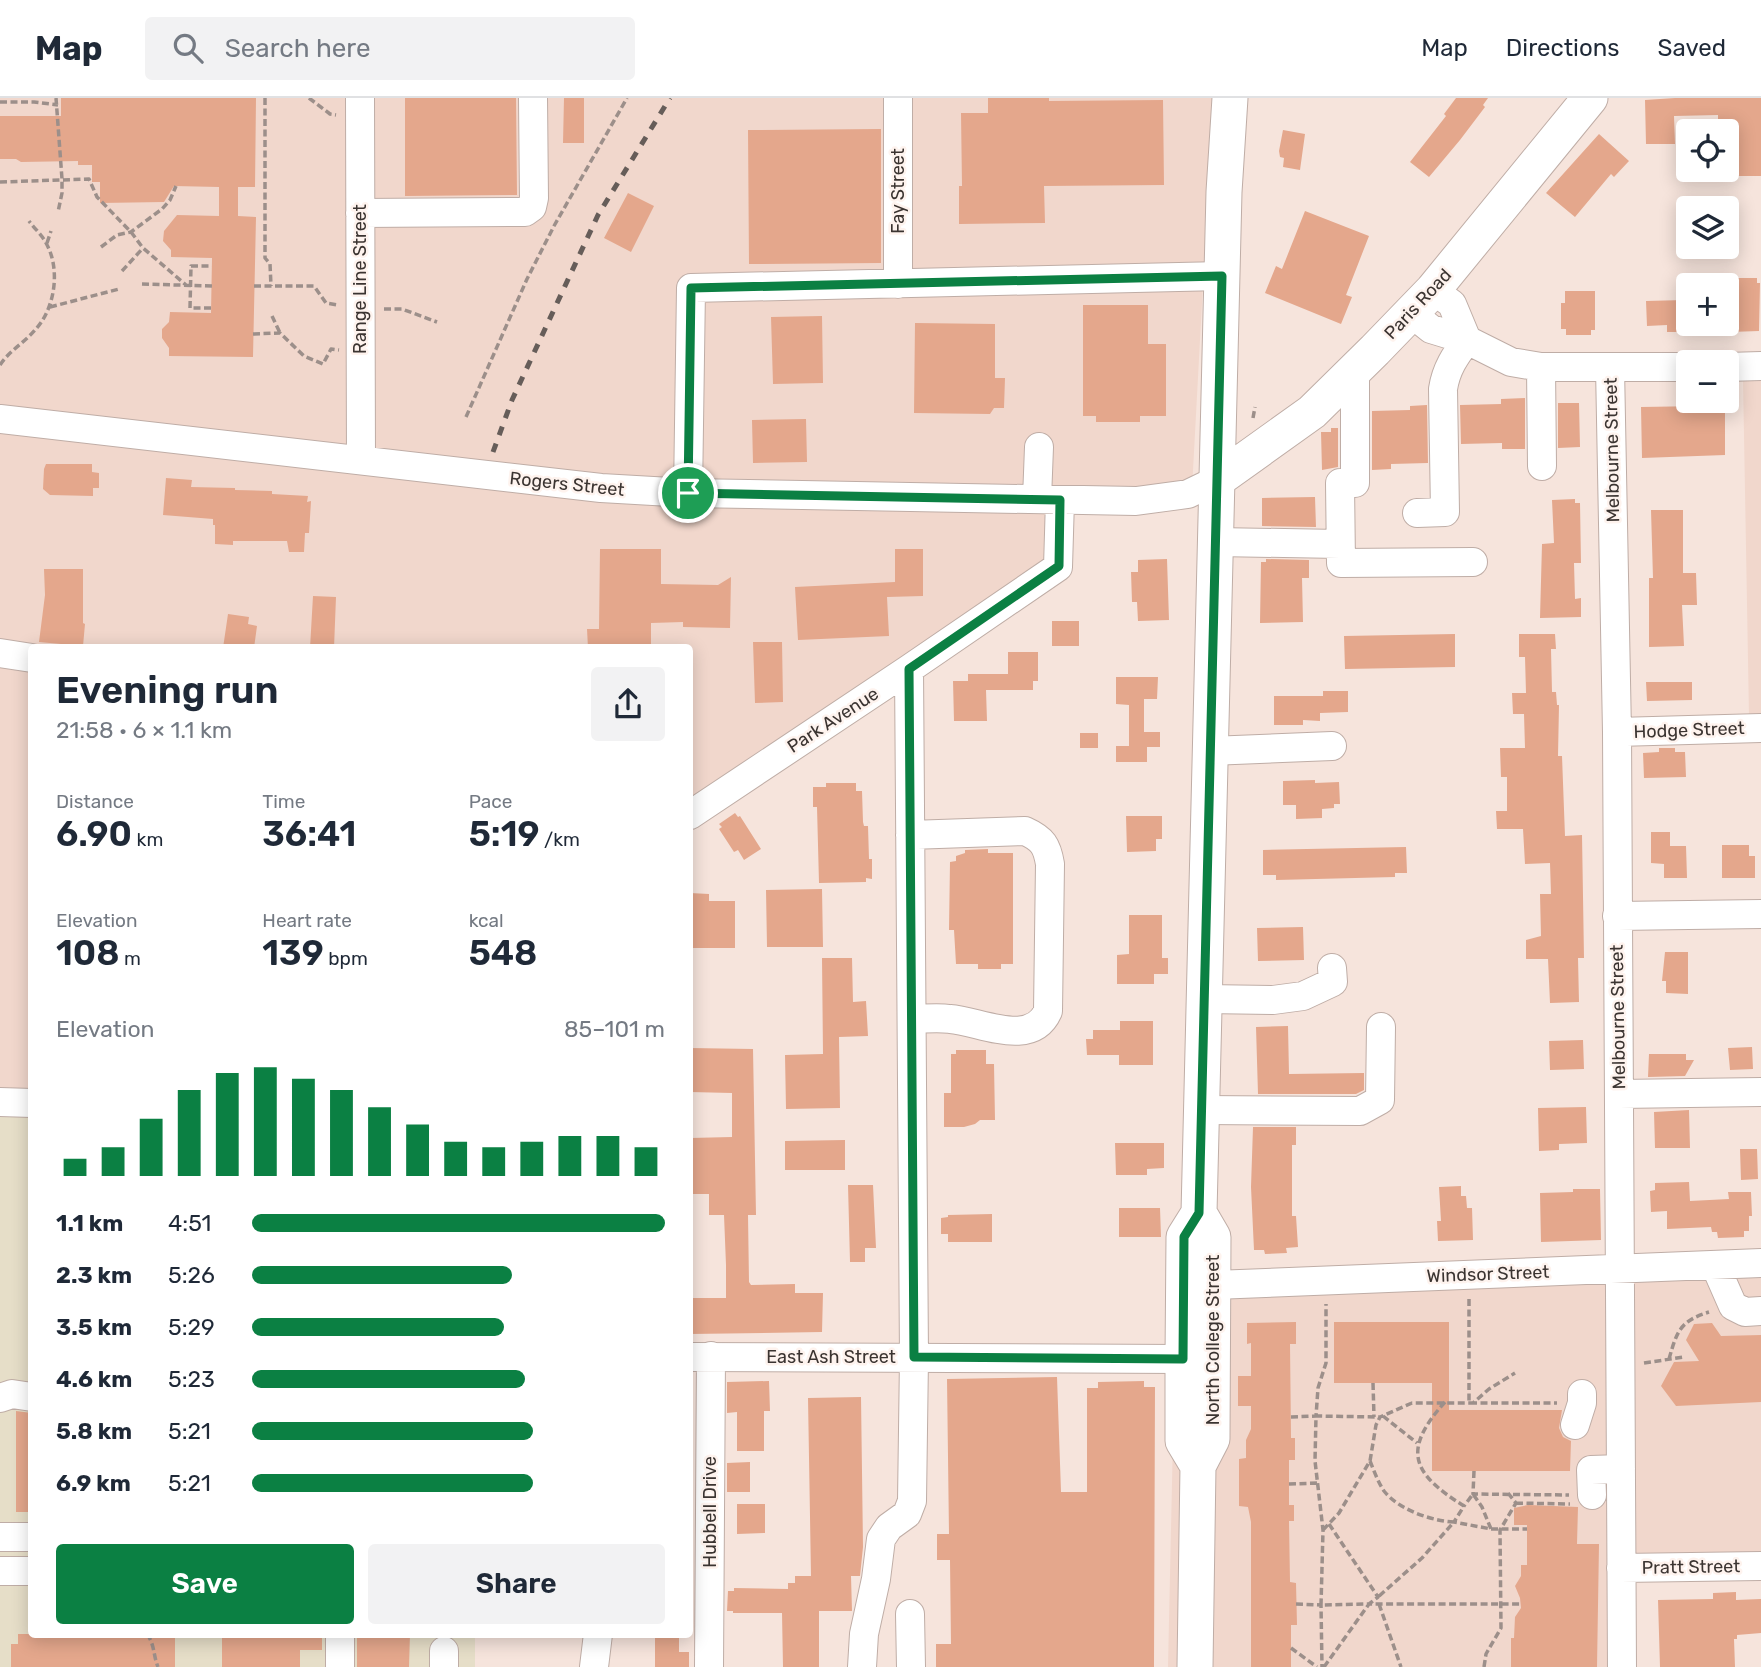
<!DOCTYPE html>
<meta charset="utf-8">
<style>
body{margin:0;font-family:Rubik,sans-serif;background:#f2f2f3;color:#1f2937;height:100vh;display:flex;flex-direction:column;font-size:26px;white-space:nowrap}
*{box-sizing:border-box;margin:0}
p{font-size:23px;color:#747a83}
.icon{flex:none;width:38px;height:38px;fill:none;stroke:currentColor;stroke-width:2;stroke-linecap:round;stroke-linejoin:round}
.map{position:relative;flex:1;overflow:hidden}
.drawer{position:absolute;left:28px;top:546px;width:665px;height:994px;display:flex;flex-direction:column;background:#fff;border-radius:7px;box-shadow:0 4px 18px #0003}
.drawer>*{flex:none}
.buttons{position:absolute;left:1676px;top:21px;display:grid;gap:14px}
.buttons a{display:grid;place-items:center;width:63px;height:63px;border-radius:7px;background:#fff;box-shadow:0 4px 18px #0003;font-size:35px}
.pin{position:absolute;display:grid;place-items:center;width:60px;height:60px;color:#fff;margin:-30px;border:4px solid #fff;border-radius:50%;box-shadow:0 2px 7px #0007}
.round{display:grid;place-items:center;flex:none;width:74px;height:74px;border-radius:7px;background:#f2f2f3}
.headline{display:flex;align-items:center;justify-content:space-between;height:119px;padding:0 28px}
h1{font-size:38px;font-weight:600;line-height:52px}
.figures{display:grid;grid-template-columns:repeat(3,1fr);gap:10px;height:119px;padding:7px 28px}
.figures div{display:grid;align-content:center}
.figures b{font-size:35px;font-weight:600}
.figures small{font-size:19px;font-weight:400}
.figures p{font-size:19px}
.chart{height:196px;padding:14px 28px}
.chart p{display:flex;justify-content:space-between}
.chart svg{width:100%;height:126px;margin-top:7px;stroke:#0b8043;stroke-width:6}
.action{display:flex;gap:14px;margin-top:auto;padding:14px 28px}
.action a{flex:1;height:80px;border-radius:7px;background:#0b8043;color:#fff;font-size:28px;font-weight:600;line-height:80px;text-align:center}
.action a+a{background:#f2f2f3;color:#1f2937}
ul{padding:0 28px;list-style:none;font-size:23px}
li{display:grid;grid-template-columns:112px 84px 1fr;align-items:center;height:52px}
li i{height:18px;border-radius:9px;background:#0b8043}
header{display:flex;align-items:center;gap:42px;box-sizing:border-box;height:98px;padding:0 35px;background:#fff;border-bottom:2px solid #e0e1e3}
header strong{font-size:33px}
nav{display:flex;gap:38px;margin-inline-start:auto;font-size:24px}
.search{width:490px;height:63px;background:#f2f2f3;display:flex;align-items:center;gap:18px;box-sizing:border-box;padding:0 24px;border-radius:7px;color:#747a83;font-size:26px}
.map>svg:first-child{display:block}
</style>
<header>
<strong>Map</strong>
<div class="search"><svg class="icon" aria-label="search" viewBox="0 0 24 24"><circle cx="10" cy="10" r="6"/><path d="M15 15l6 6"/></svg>Search here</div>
<nav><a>Map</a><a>Directions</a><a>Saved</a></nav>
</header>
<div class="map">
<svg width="1761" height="1569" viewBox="0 0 1761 1569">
<rect width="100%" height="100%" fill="#f6e4dc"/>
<path fill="#e6dec8" d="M0 1004 31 1005 32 1536 475 1537V1569H0Z"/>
<path fill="#f1d7cc" d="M0 0H1213L1192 391 1060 401 1058 468 690 716V550H32L31 1005 0 1004Z
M1743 281H1761V618H1749Z
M1761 1176V1457L1611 1461V1569H1168L1176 1201Z"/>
<path fill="#e4a78c" d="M61 0H256L255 89H238V118L256 119 253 259 169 258V250L162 240V231L169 224 170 214 211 215 212 160 171 159V152L163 143 164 133 177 117 219 118V89L174 88 164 104 100 105V84H92V67H78V63L21 64 16 61H0V18H61Z
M405 0H516L517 97 405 98Z
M564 0H584V45H563Z
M988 0H1049V3L1163 2 1164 87 1044 88 1045 125 959 126V88H962L961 15H988Z
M1456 0H1488L1483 7 1485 9 1460 42 1429 79 1410 64 1446 18 1444 16Z
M1675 0H1761V78H1727V33H1718V17L1674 18 1675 46H1646L1645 2Z
M881 31V165L749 166 748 32Z
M1283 32 1305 36 1300 72 1283 69 1284 60 1280 59 1279 53Z
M1599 36 1629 63 1614 79 1611 76 1575 119 1546 95Z
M628 95 654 108 631 154 604 140Z
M1305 113 1369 138 1346 197 1352 199 1341 226 1265 195 1276 168 1282 171Z
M1736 180H1757V185H1760L1759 233 1730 234 1729 195H1737Z
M1565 193H1595V232H1591V237H1566V231H1561V205H1565Z
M1684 202 1685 234H1667V227L1647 228 1646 203Z
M1083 207H1148V246H1166V318H1140V324H1096V318H1083Z
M822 218 823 285 773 286 771 219Z
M915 225 995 226V280H1005L1004 310H994L990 316 914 315Z
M1525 300V351H1502V345L1461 346 1460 307 1501 306V301Z
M1702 303H1725V357L1642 360 1641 309 1702 308Z
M1558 305H1579L1580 349 1558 350Z
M1427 307 1428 365 1391 366V371L1372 372V313L1410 312V308Z
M806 321 807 364 753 365 752 322Z
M1331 330H1338V369L1322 372 1321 334H1331Z
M46 366H92V374L99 375V390H93V398L50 397 43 391 44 371Z
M166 380 192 382 191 389 235 390V392L272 393V396L308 398 307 404 311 403 309 435H305L304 454H289L287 443H233V447L215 446V427H213V421L163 417Z
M1315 399 1316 429 1262 428V400Z
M1575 401V405H1580L1581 465H1574L1575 501 1581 500V519L1540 520 1542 446 1554 445 1552 402Z
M1651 412H1683V475H1696L1697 507H1682L1684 548 1649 549V480H1653Z
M600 451H661V486L718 487 731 479 730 530 683 529V524L651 525V550H588L587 531H599Z
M895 451H923V498L887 499 889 538 798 542 795 489 895 484Z
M1167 461 1169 522 1138 523 1137 504H1132L1131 474H1138V462Z
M1266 461 1309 462V480H1302L1303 524 1260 525 1261 464H1266Z
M44 471H83V525L85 526 83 548 39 544 45 497Z
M313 498 336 499 334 550H310Z
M228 516 249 519 248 526 257 528 254 550H223Z
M1052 523H1079V548H1052Z
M1455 536V569L1345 571 1344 538Z
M1519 536H1555L1556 551H1551L1552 594H1556L1557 607H1559L1558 658H1562L1565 738 1582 737 1584 860H1578L1579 904 1550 905 1548 861H1526V842L1541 838 1540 796H1551L1550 765 1525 766 1523 731H1497L1496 713H1507V679H1501L1500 650H1525L1524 616H1513L1512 595H1526L1525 559H1519Z
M753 544H782L783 604 755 605Z
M1008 554H1038V583H1033V592H986L987 623H954L953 583H968V576H1008Z
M1116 579H1158L1157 601H1144V634H1160V649H1147V664H1116V648H1129V607L1116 606Z
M1646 584H1692V602L1647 603Z
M1323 593H1348V614L1320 615V623L1303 622V627H1274V598H1323Z
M1080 635H1098V650H1080Z
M1659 650H1675V654H1685L1686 679 1644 680 1643 655 1659 654Z
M1315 682V685L1339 684 1340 706H1334V710L1322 711V720L1296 721V707H1283V683Z
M826 685H856V693H862L863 724 864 728H868L869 761H872V781L866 780V784L819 785 817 709H813V689H826Z
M735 715 738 719 740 718 761 751 744 762 738 752 734 754 719 731 722 729 719 726Z
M1126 718H1162V741H1156V753L1127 754Z
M1651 734H1670V748H1686L1687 780H1664V766L1651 765Z
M1722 747H1749V758H1755V780H1722Z
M1406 749 1407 775H1395V779L1276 782V777H1263V752Z
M988 751V755H1013V866H1001V871H978V866H956L954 832H949L950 764 956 763V758L965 755V752Z
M822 791 823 849H767L766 792Z
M690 795 709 796V803H735V850H690Z
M1129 817H1162V860H1168V876H1154V886H1117V857L1129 856Z
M1303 829 1304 862 1258 863 1257 830Z
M1665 854H1688V896L1666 895V883H1662Z
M822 860H852L853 904 866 903 868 938 839 939 840 1010 786 1011 785 957 823 956Z
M1120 923H1153V967H1119V957H1087L1086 941H1093V932H1120Z
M1288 928 1289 976 1364 975V992L1356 996H1258L1256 929Z
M1583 942 1584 971 1550 972 1549 943Z
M1752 949 1753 971 1730 972 1728 950Z
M690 950 753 951 756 1117H748L749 1184 751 1187 795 1186V1195H823L822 1234 690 1236V1200H726V1167L724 1117H709V1096H690V1040L732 1039V995L690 994Z
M956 952H986V966H994L995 1022H980L975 1026 964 1029H944V995H951V956H956Z
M1649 956H1686V962H1694L1685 978 1648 979Z
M1586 1009 1587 1045 1559 1046V1052L1539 1053 1538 1010Z
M1689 1012 1690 1050H1655L1654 1014Z
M1253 1029H1296V1047H1292V1118H1296L1298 1149 1286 1150 1287 1155 1265 1156 1264 1152H1254L1251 1089Z
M845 1042V1072H785V1043Z
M1115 1045H1164V1070L1147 1071V1077H1116Z
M1740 1051H1757L1758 1081 1741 1082Z
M1689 1084 1690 1103 1729 1101 1728 1094H1751L1752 1118H1749V1133H1744V1139L1718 1140 1717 1134H1712L1711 1129 1667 1131V1113L1651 1114 1650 1093 1655 1092V1085Z
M848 1087H873L876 1150H865V1164H850Z
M1461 1088V1098H1466L1467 1110H1472L1473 1142 1438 1143 1437 1123H1441L1439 1089Z
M1573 1091H1600L1601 1142 1541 1144 1540 1095 1573 1094Z
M1119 1110H1160L1161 1139H1119Z
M992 1116V1144H948V1136H941V1120L948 1119V1117Z
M1296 1224V1246H1290L1291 1340H1295V1362H1289V1407H1294V1423H1289L1290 1484 1296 1485 1297 1527H1291V1569H1251V1424L1248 1409 1239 1408V1361L1246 1360V1342L1251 1331V1308H1238V1278H1251V1245L1247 1246V1225Z
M1334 1224H1449V1312H1562L1559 1330 1563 1339 1571 1343 1570 1373H1432V1285H1334Z
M1712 1225 1721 1238 1761 1237V1304L1676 1308 1661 1288 1674 1264 1699 1263 1686 1242 1694 1226Z
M1057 1279 1061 1394H1087V1290H1098V1284L1144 1283V1289H1155L1154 1569H936V1546H951L950 1462H937V1436H949L947 1281Z
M769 1283 770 1313H764V1353H737V1314L727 1315V1284Z
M861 1299 863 1449 860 1478H851L852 1513H819V1569H783L782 1515H733V1513H727L728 1493H734V1490L788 1491V1485H795V1478H811L808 1300Z
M16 1313 32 1315V1414H16Z
M750 1364V1394H727V1365Z
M737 1406H765V1435L737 1436Z
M1528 1407 1578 1409 1577 1446H1599L1597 1569H1511V1540H1514L1515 1519 1521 1510 1520 1500 1515 1488 1521 1478V1467H1527V1427H1514V1410Z
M1736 1494V1502L1761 1501V1535L1737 1537V1541H1734L1735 1569H1660L1658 1502 1713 1501V1495Z
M18 1536H175V1569H11V1546H18Z
M222 1536H322V1552H300V1569H222Z
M357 1536H410L409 1569H357Z
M655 1536H679V1554H689V1569H655Z"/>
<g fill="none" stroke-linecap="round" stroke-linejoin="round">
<defs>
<path id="minor" d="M360 0 361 362
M898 0V186
M360 115 525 114 532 109 534 100 533 0
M1433 192 1452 206 1467 242 1511 264 1541 269H1689
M1411 215 1431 231 1467 242C1455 258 1446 271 1443 291L1445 414 1417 415
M1541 269 1542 368
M1610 269 1617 634 1622 1569
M1727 269 1761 268
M1355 271V385H1340L1341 465 1473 464
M0 321 601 390 688 395 1136 403 1188 396 1217 382
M688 395 691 190 1222 178
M1037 401 1039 349
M1216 444 1340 446
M0 555 32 560
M1617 634 1761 630
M1210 653 1332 648
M690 717 909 571 1058 469 1060 402
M910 737 1025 733C1043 741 1047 748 1050 766L1048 913C1031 951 980 923 950 921 937 919 924 921 912 921
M1617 818 1761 816
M1205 901 1273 902 1303 898 1333 884 1332 870
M1619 996 1761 994
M0 1004 32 1005
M1202 1012 1360 1013 1380 1002 1381 929
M1715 1167 1733 1208 1745 1214 1761 1213
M1214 1187 1761 1165
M690 1259 1183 1261
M0 1300 12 1296 32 1299
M1575 1327 1582 1305V1296
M1592 1397 1591 1372 1621 1371
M0 1439H32
M1621 1470 1761 1468
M0 1473H32
M910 1516 911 1569
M340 1569V1536
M444 1569V1553
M594 1569 598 1536
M709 1569 711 1258
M862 1569 864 1536 876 1481 881 1441 889 1429 907 1416 912 1403 914 1260 909 571"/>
<path id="major" d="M1217 382 1312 314 1375 252 1433 192 1590 0
M1198 1368 1183 1343V1261L1184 1139 1199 1115
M1195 1569 1198 1368 1212 1341 1213 1139 1199 1115 1224 94 1230 0"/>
</defs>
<use href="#minor" stroke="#bfada6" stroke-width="30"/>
<use href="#major" stroke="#bfada6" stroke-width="37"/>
<path stroke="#9c8f8a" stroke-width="3.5" stroke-dasharray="7 3.5" stroke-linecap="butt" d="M56 0 62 81V95L58 114
M265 0V160L270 166 271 188
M309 0 330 16 336 17
M0 4H34L58 7
M0 84 89 81 97 99 131 134 143 150 186 187
M47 145 51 133
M101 149 117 137 131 134 162 111 170 102 176 88
M122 173 143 150
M142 186 212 188
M254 188H314L326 205 338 207
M50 209 119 191
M211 210H190L191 168H212
M384 211H402L437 224
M272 218 280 235
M253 236 280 235 304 258 323 266 331 251 339 252
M0 267C9 253 24 245 35 232 55 211 61 171 46 145 42 137 34 130 29 123
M466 319 527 181 554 128 627 0
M1253 320 1255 309
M1469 1201V1305H1557
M1669 1261C1677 1233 1680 1223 1709 1214
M1644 1265 1684 1259
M1373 1285 1374 1319
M1445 1304C1402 1352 1411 1375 1464 1408L1454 1424 1491 1431 1482 1409 1473 1396 1464 1408
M1383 1318 1417 1345
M1291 1319 1316 1318 1318 1290 1326 1265V1206
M1370 1363C1374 1373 1378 1384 1384 1393 1399 1412 1432 1423 1454 1424L1422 1460 1378 1499
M1474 1373 1473 1396 1569 1397
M1289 1386 1318 1385
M1516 1405 1570 1406
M1329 1426 1378 1499 1369 1506 1321 1507 1323 1432 1315 1363 1316 1318 1380 1319
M1491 1431H1527
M1323 1432 1339 1415 1370 1363 1376 1327 1380 1319 1412 1305H1473L1489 1291 1515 1275
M1296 1506 1321 1507 1322 1569
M1379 1506 1401 1569
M147 1536C155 1547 153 1557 158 1569
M1291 1550 1317 1569
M1324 1569 1369 1506H1521
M1484 1569 1486 1556 1501 1530 1500 1432 1516 1405 1508 1395"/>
<use href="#minor" stroke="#fff" stroke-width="28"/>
<use href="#major" stroke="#fff" stroke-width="35"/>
<path stroke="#665d59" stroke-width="5" stroke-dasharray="9 9" stroke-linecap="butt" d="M493 354 512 302 598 117 670 0"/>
</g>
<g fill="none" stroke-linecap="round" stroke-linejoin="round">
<defs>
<path id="route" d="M1222 178 1199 1115 1184 1139 1183 1261 914 1259 909 571 1059 468 1060 402 688 395 691 190Z"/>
</defs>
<use href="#route" stroke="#fff" stroke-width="14"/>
<use href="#route" stroke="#0b8043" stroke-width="9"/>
</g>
<g text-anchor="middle" stroke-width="5" stroke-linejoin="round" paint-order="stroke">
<g font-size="18" fill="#3b3431" stroke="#fef3ee">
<text transform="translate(898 93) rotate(-90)" y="6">Fay Street</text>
<text transform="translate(360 181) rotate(-90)" y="6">Range Line Street</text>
<text transform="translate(1418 206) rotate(-47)" y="6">Paris Road</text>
<text transform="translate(1612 352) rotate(-91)" y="6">Melbourne Street</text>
<text transform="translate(567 386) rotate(6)" y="6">Rogers Street</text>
<text transform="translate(833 622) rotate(-33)" y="6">Park Avenue</text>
<text transform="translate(1689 632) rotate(-2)" y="6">Hodge Street</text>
<text transform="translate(1618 919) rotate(-91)" y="6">Melbourne Street</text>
<text transform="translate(1488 1176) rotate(-2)" y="6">Windsor Street</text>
<text transform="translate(1213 1242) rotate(-90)" y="6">North College Street</text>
<text x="831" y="1265">East Ash Street</text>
<text transform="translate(710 1414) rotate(-90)" y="6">Hubbell Drive</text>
<text transform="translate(1691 1469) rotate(-1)" y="6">Pratt Street</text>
</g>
</g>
</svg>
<div class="buttons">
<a><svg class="icon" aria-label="locate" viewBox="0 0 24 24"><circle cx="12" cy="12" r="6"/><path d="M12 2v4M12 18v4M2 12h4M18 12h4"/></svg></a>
<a><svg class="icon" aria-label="layers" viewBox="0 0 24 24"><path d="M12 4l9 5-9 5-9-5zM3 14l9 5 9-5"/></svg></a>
<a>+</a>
<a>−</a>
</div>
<div class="pin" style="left:688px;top:395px;background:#1e9e55"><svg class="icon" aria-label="arrive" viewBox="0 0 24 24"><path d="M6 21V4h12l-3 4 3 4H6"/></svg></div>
<section class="drawer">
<div class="headline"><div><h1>Evening run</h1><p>21:58 · 6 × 1.1 km</p></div><a class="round"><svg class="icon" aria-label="share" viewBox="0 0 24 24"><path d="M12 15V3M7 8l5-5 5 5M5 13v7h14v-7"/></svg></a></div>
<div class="figures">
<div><p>Distance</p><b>6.90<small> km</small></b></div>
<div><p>Time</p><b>36:41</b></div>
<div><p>Pace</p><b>5:19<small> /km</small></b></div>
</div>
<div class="figures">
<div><p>Elevation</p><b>108<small> m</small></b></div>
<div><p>Heart rate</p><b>139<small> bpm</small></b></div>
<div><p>kcal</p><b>548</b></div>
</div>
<div class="chart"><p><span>Elevation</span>85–101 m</p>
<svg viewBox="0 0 160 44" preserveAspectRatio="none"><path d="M5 44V38M15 44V34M25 44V24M35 44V14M45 44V8M55 44V6M65 44V10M75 44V14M85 44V20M95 44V26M105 44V32M115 44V34M125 44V32M135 44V30M145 44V30M155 44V34"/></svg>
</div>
<ul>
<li><b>1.1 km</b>4:51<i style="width:100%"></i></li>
<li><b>2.3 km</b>5:26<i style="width:63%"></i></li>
<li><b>3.5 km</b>5:29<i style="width:61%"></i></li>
<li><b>4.6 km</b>5:23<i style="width:66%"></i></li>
<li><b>5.8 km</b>5:21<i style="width:68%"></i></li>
<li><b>6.9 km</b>5:21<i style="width:68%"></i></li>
</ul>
<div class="action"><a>Save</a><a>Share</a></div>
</section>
</div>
